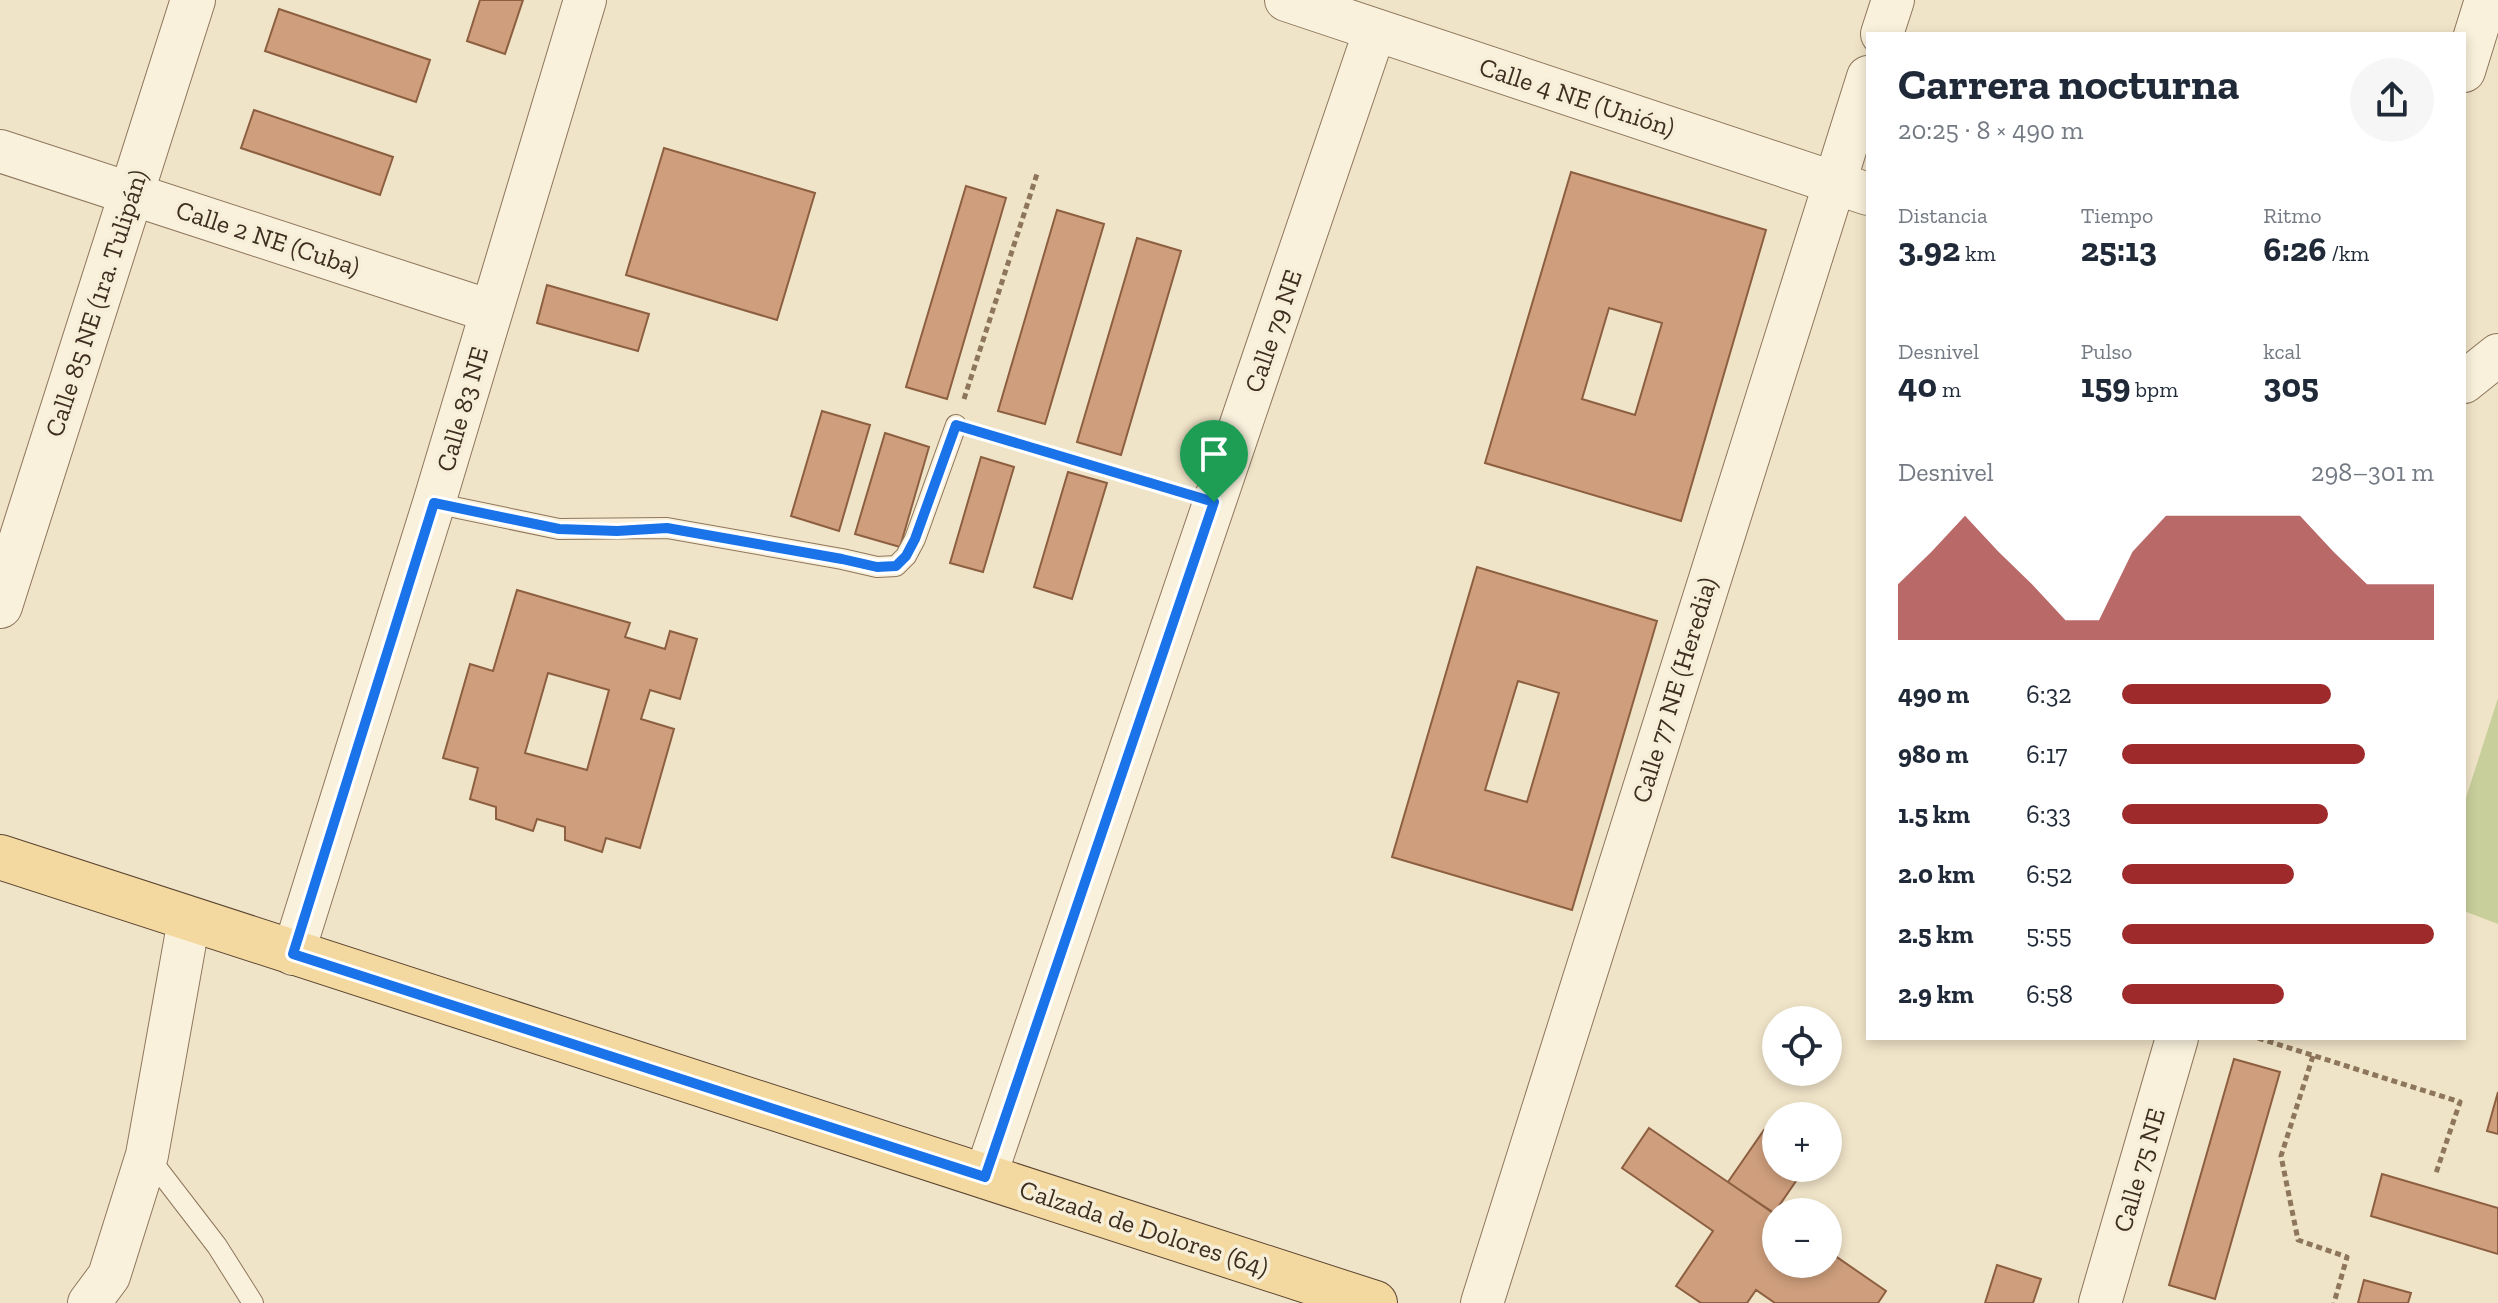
<!DOCTYPE html>
<html lang="es">
<meta charset="utf-8">
<style>
body{margin:0;font-family:"Zilla Slab",serif;background:#f6f6f7;color:#1f2937;height:100vh;display:flex;flex-direction:column;font-size:30px;white-space:nowrap}
*{box-sizing:border-box;margin:0}
p{font-size:26px;color:#747a83}
.icon{flex:none;width:44px;height:44px;fill:none;stroke:currentColor;stroke-width:2;stroke-linecap:round;stroke-linejoin:round}
.map{position:relative;flex:1;overflow:hidden}
.details{position:absolute;left:1866px;top:32px;width:600px;height:1008px;display:flex;flex-direction:column;background:#fff;border-radius:0px;box-shadow:0 4px 12px #0003}
.details>*{flex:none}
.fabs{position:absolute;left:1762px;top:1006px;display:grid;gap:16px}
.fabs a{display:grid;place-items:center;width:80px;height:80px;border-radius:50%;background:#fff;box-shadow:0 4px 12px #0003;font-size:40px}
.pin{position:absolute;display:grid;place-items:center;width:68px;height:68px;color:#fff;margin:-82px -34px;border-radius:50% 50% 50% 0;rotate:-45deg;box-shadow:0 0 8px #0007}
.pin .icon{rotate:45deg}
.round{display:grid;place-items:center;flex:none;width:84px;height:84px;border-radius:42px;background:#f6f6f7}
.summary{display:flex;align-items:center;justify-content:space-between;height:136px;padding:0 32px}
h1{font-size:44px;font-weight:700;line-height:60px}
.metrics{display:grid;grid-template-columns:repeat(3,1fr);gap:12px;height:136px;padding:8px 32px}
.metrics div{display:grid;align-content:center}
.metrics b{font-size:34px;font-weight:700}
.metrics small{font-size:22px;font-weight:400}
.metrics p{font-size:22px}
.chart{height:224px;padding:16px 32px}
.chart p{display:flex;justify-content:space-between}
.chart svg{width:100%;height:144px;margin-top:8px;fill:#9e2a2b;opacity:.7}
ul{padding:0 32px;list-style:none;font-size:26px}
li{display:grid;grid-template-columns:128px 96px 1fr;align-items:center;height:60px}
li i{height:20px;border-radius:10px;background:#9e2a2b}
.map>svg:first-child{display:block}
</style>
<div class="map">
<svg width="2498" height="1303" viewBox="0 0 2498 1303">
<rect width="100%" height="100%" fill="#f0e4c8"/>
<path fill="#c9cf9b" d="M2498 698V924L2464 911V804Z"/>
<path fill="#cf9f7d" stroke="#8d5f41" stroke-width="2" fill-rule="evenodd" d="M480 0H523L505 54 467 41Z
M279 9 430 60 416 102 265 51Z
M254 110 393 157 380 195 241 148Z
M664 148 815 193 777 320 626 275Z
M1571 172 1766 230 1681 521 1485 463ZM1609 308 1662 323 1635 415 1582 399Z
M966 186 1006 198 947 399 906 387Z
M1057 210 1104 224 1045 424 998 411Z
M1137 238 1181 251 1121 455 1077 442Z
M547 285 649 314 638 351 537 323Z
M822 411 870 425 839 531 791 516Z
M885 433 929 447 900 547 855 534Z
M981 457 1014 467 983 572 950 563Z
M1068 472 1107 483 1072 599 1034 587Z
M1477 567 1657 621 1572 910 1392 857ZM1518 681 1559 693 1527 802 1485 790Z
M517 590 630 623 625 637 665 649 670 631 697 639 680 699 650 690 641 719 674 729 640 848 606 838 602 852 565 840V827L537 819 533 831 496 819V807L470 799 478 768 443 758 470 664 493 671ZM548 673 609 690 587 770 525 753Z
M2234 1059 2280 1072 2215 1299 2169 1285Z
M2498 1092V1134L2487 1131Z
M1649 1128 1776 1215V1264H1828V1251L1886 1291 1878 1303H1775L1756 1290 1747 1303H1701L1676 1286 1713 1231 1622 1168Z
M1764 1130 1776 1139V1168H1805L1774 1213 1728 1182Z
M2382 1174 2498 1208V1254L2371 1216Z
M1997 1265 2041 1279 2033 1303H1985Z
M2364 1280 2411 1293 2408 1303H2358Z"/>
<g fill="none" stroke-linecap="round" stroke-linejoin="round">
<defs>
<path id="service" d="M434 503 559 529 667 528 842 559 877 567 896 566 906 556 915 539 956 425
M147 1155 217 1246 253 1303"/>
<path id="minor" d="M1286 0 1868 194
M1882 34 1893 0
M2464 71 2486 0
M0 151 490 311
M2464 382 2498 355
M293 954 434 503 585 0
M985 1177 1375 30
M89 1303 109 1276 147 1155 189 920
M1482 1303 1868 77
M2100 1303 2177 1038"/>
<path id="tertiary" d="M0 606 193 0"/>
<path id="primary" d="M0 857 1375 1303"/>
</defs>
<use href="#service" stroke="#8d765c" stroke-width="22"/>
<use href="#minor" stroke="#8d765c" stroke-width="44"/>
<use href="#tertiary" stroke="#8d765c" stroke-width="46"/>
<use href="#primary" stroke="#5b4430" stroke-width="46"/>
<path stroke="#8d765c" stroke-width="5" stroke-dasharray="6 4" stroke-linecap="butt" d="M964 399 1037 174
M982 432 1179 491
M2258 1038 2460 1102 2436 1173
M2313 1056 2281 1156 2298 1240 2347 1257 2334 1303"/>
<use href="#service" stroke="#faf1dc" stroke-width="20"/>
<use href="#minor" stroke="#faf1dc" stroke-width="42"/>
<use href="#tertiary" stroke="#faf1dc" stroke-width="44"/>
<use href="#primary" stroke="#f3d9a0" stroke-width="44"/>
</g>
<g fill="none" stroke-linecap="round" stroke-linejoin="round">
<defs>
<path id="route" d="M956 425 1214 502 985 1177 293 954 434 503 559 529 617 531 667 528 842 559 877 567 896 566 906 556 915 539Z"/>
</defs>
<use href="#route" stroke="#fff" stroke-width="16"/>
<use href="#route" stroke="#1a73e8" stroke-width="10"/>
</g>
<g text-anchor="middle" stroke-width="7" stroke-linejoin="round" paint-order="stroke">
<g font-size="26" fill="#3d2e20" stroke="#f7eed8">
<text transform="translate(1577 97) rotate(18)" y="9">Calle 4 NE (Unión)</text>
<text transform="translate(268 238) rotate(18)" y="9">Calle 2 NE (Cuba)</text>
<text transform="translate(96 303) rotate(-72)" y="9">Calle 85 NE (1ra. Tulipán)</text>
<text transform="translate(1273 331) rotate(-71)" y="9">Calle 79 NE</text>
<text transform="translate(462 409) rotate(-74)" y="9">Calle 83 NE</text>
<text transform="translate(1674 690) rotate(-73)" y="9">Calle 77 NE (Heredia)</text>
<text transform="translate(2139 1170) rotate(-74)" y="9">Calle 75 NE</text>
<text transform="translate(1144 1228) rotate(18)" y="9">Calzada de Dolores (64)</text>
</g>
</g>
</svg>
<div class="fabs">
<a><svg class="icon" aria-label="locate" viewBox="0 0 24 24"><circle cx="12" cy="12" r="6"/><path d="M12 2v4M12 18v4M2 12h4M18 12h4"/></svg></a>
<a>+</a>
<a>−</a>
</div>
<div class="pin" style="left:1214px;top:502px;background:#1e9e55"><svg class="icon" aria-label="arrive" viewBox="0 0 24 24"><path d="M6 21V4h12l-3 4 3 4H6"/></svg></div>
<section class="details">
<div class="summary"><div><h1>Carrera nocturna</h1><p>20:25 · 8 × 490 m</p></div><a class="round"><svg class="icon" aria-label="share" viewBox="0 0 24 24"><path d="M12 15V3M7 8l5-5 5 5M5 13v7h14v-7"/></svg></a></div>
<div class="metrics">
<div><p>Distancia</p><b>3.92<small> km</small></b></div>
<div><p>Tiempo</p><b>25:13</b></div>
<div><p>Ritmo</p><b>6:26<small> /km</small></b></div>
</div>
<div class="metrics">
<div><p>Desnivel</p><b>40<small> m</small></b></div>
<div><p>Pulso</p><b>159<small> bpm</small></b></div>
<div><p>kcal</p><b>305</b></div>
</div>
<div class="chart"><p><span>Desnivel</span>298–301 m</p>
<svg viewBox="0 0 160 44" preserveAspectRatio="none"><path d="M0 44V27L10 17L20 6L30 17L40 27L50 38L60 38L70 17L80 6L90 6L100 6L110 6L120 6L130 17L140 27L150 27L160 27V44z"/></svg>
</div>
<ul>
<li><b>490 m</b>6:32<i style="width:67%"></i></li>
<li><b>980 m</b>6:17<i style="width:78%"></i></li>
<li><b>1.5 km</b>6:33<i style="width:66%"></i></li>
<li><b>2.0 km</b>6:52<i style="width:55%"></i></li>
<li><b>2.5 km</b>5:55<i style="width:100%"></i></li>
<li><b>2.9 km</b>6:58<i style="width:52%"></i></li>
</ul>
</section>
</div>
